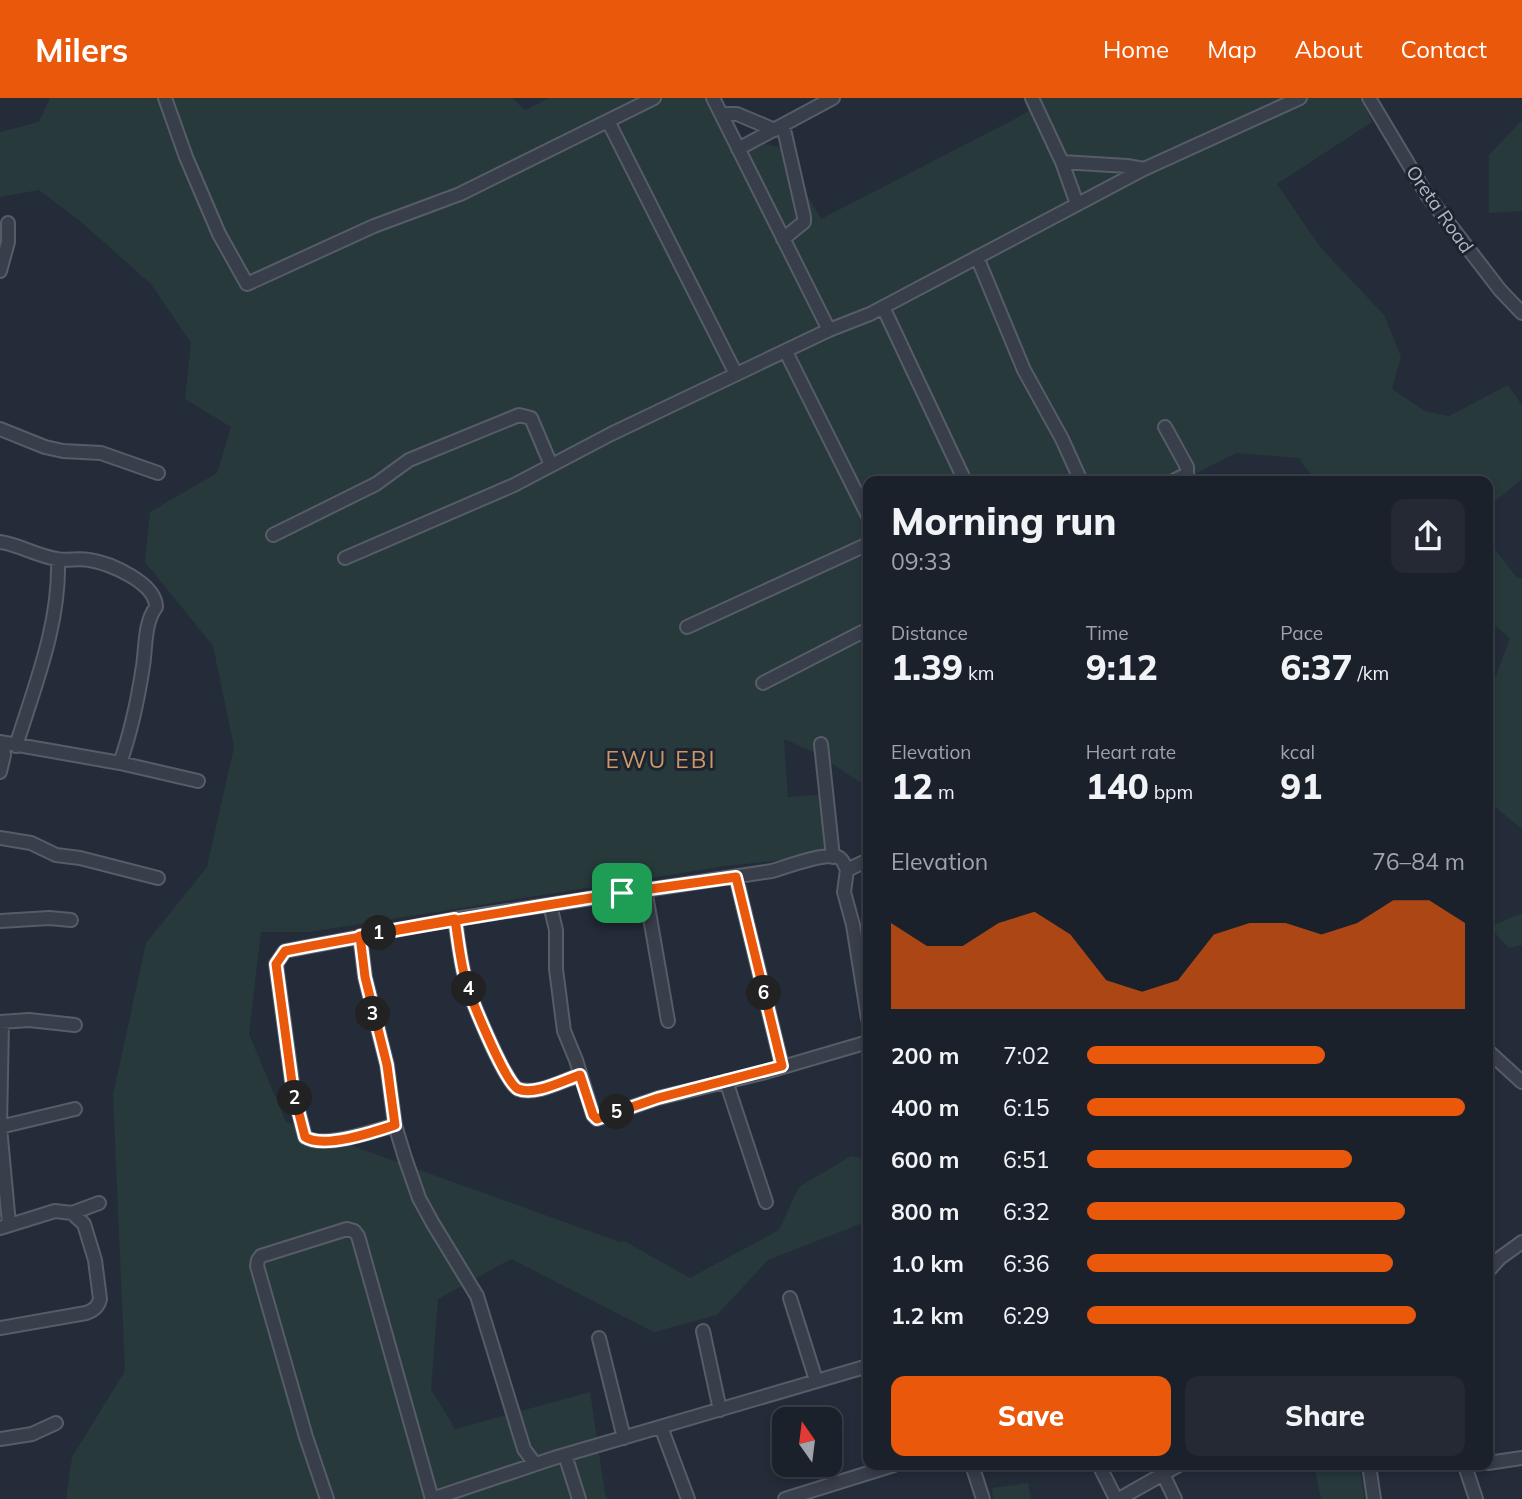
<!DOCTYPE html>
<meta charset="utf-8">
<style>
body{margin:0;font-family:Mulish,sans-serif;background:#242933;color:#f1f3f6;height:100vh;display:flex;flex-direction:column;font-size:26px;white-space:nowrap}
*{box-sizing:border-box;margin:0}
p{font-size:23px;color:#a0a3a9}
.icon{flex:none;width:38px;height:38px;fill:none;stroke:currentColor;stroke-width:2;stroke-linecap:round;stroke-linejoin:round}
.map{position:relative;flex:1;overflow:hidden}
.sheet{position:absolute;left:863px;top:378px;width:630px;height:994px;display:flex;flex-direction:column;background:#1b212b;border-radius:14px;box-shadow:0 4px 10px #0003,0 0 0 2px #393e47}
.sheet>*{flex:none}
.needle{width:46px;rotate:346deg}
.controls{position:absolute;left:772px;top:1309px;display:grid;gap:14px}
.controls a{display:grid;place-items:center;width:70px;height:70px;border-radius:14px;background:#1b212b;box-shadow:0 4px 10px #0003,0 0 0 2px #393e47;font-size:35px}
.pin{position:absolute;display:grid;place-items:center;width:60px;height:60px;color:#fff;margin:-30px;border-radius:14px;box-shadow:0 4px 10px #0006}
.km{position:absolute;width:35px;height:35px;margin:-18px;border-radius:50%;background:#222;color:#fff;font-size:19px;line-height:35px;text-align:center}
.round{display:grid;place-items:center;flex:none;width:74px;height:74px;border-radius:14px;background:#242933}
.overview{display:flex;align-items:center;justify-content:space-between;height:119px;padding:0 28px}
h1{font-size:38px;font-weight:800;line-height:52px}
.metrics{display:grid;grid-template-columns:repeat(3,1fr);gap:10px;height:119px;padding:7px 28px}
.metrics div{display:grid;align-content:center}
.metrics b{font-size:35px;font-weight:800}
.metrics small{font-size:19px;font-weight:400}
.metrics p{font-size:19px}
.chart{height:196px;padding:14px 28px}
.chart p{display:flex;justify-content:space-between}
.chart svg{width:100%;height:126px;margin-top:7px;fill:#ea580c;opacity:.7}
.button{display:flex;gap:14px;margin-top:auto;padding:14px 28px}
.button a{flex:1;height:80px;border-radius:14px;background:#ea580c;color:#fff;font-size:28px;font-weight:800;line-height:80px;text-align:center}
.button a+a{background:#242933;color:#f1f3f6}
ul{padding:0 28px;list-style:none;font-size:23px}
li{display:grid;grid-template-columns:112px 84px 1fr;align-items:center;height:52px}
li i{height:18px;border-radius:9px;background:#ea580c}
header{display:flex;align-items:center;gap:42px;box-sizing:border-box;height:98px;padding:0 35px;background:#ea580c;color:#fff}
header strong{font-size:33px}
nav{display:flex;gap:38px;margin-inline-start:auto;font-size:24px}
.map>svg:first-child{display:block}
</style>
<header>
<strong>Milers</strong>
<nav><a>Home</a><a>Map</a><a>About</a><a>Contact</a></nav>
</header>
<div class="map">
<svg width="1522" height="1401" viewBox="0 0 1522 1401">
<rect width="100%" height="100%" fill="#242c39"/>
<path fill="#27393b" d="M50 0H512L525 12 549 0H706L744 42 779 49 821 121 1028 14 1025 0H1361L1372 24 1277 86 1320 149 1384 217 1401 259 1392 291 1425 313 1449 318 1508 287 1522 307V381L1488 409V383H1315L1299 360 1236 355 1181 383H868V690L820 657 784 641 788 699 826 696 840 756 726 768 309 834H261L249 936 286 1024 620 1144 624 1143 690 1180 779 1132 799 1089 851 1058 868 1061V1123L768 1162 717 1217 654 1234 511 1161 438 1201 431 1291 455 1331 590 1294 605 1396 608 1401H66L72 1359 125 1273 113 997 146 845 207 769 234 649 213 548 145 464 150 414 217 375 231 329 185 301 191 245 151 186 81 124 39 92 0 99V34L39 24Z
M1522 22V113L1489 115V57Z
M1488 442 1517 480H1522V731L1488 703V599L1510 540 1488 522Z
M1522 815V847L1509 850 1489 829Z
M1314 1367H1359L1365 1401H1321Z
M1028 1385 1031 1401H993L992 1390Z"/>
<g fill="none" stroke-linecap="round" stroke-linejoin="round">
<defs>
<path id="minor" d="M165 0 186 59 219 136 247 186 374 128 460 96 654 0
M713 0 829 232
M1032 0 1062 64 1077 106
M1369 0 1427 97 1500 192 1522 215
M721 16H737L775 32
M608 23 736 276
M783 27 804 119V124L783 141
M738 51 833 0
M1062 64 1127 68 1144 71
M977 159 1024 272 1062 341 1081 383
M0 173 8 144V125
M883 209 965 383
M786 254 868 418
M1165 329 1187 369V376L1173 383
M0 331 45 349 63 353 101 355 158 375
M273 437 376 386 409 362 519 317 531 320 551 367
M0 444C20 447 37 458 57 461 67 463 79 460 89 462 110 465 156 485 156 509 144 525 146 550 143 568 138 601 131 634 120 665
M345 460 514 387 611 336 829 232 870 216 1144 71 1300 0
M687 529 868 446
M763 585 868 531
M0 644 120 665 198 683
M821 646 833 759
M16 648C35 587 60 526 58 462
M0 674 4 657 2 645
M0 740 31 745 56 757 80 760 158 780
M847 772 844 794 853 827 868 921
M736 779 782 968
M645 791 668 923
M550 807 556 832V871L564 933 576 962 593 1017 597 1021 658 1000 762 975 868 944
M455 821C458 841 460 861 465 880 469 897 505 985 518 991 535 998 564 982 580 977
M0 823 49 820 71 822
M360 838 365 879 387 967 395 1027 405 1060 419 1100 432 1124 477 1198 524 1351 535 1366
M0 924 29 922 75 927
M2 924 0 1029 9 1126
M1488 953 1522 984
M726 983 766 1104
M395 1027C374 1033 324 1051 305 1039L293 991 276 866 285 853 455 821 772 773C786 769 825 754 838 759 843 761 845 768 847 772L868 762
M0 1029 75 1011
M0 1130 55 1113 72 1115 99 1105
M1488 1173 1500 1160 1522 1144
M790 1200 816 1282
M0 1230 86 1215C94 1212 98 1209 100 1201L95 1162 84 1126 72 1115
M703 1233 720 1312
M599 1240 624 1340
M661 1329 688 1401
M0 1341 32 1336 56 1325
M565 1357 579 1401
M1488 1365 1522 1360
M972 1367 983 1401
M1099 1367 1116 1401
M1369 1367 1374 1401
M1465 1368 1476 1401
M1163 1376 1175 1401
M327 1401 306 1339 257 1168 258 1162 261 1158 347 1131 354 1133 358 1138 432 1401 554 1360 868 1268
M785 1401 894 1367
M1119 1401 1179 1367"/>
</defs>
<use href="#minor" stroke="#565c68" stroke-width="16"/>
<use href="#minor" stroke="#383e4a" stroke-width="12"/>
</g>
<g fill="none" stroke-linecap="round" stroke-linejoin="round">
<defs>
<path id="route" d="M622 795C510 813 397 831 285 853L276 866 293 992 305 1039C324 1051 374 1034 395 1027L387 967 365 879 360 838 455 821C458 841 460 861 465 880 469 897 505 985 518 991 535 998 564 982 580 977L593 1017 597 1021 658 1000 782 968 736 779 622 795"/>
</defs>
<use href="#route" stroke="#fff" stroke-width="14"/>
<use href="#route" stroke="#ea580c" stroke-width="9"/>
</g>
<g text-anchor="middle" stroke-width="6" stroke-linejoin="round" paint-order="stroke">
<g font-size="19" fill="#b3b9c5" stroke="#1d232f">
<text transform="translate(1440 111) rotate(55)" y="7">Oreta Road</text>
</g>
<g font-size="23" letter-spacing="2" fill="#cb9969" stroke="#1d232f">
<text x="661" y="670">EWU EBI</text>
</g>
</g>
</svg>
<div class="controls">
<a><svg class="needle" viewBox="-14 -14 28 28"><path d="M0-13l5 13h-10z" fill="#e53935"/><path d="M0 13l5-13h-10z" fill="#a0a3a9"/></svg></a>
</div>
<div class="pin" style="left:622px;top:795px;background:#1e9e55"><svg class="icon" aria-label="arrive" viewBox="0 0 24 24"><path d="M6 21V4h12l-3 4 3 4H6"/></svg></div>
<b class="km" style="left:379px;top:835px">1</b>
<b class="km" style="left:295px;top:1000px">2</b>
<b class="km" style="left:373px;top:916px">3</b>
<b class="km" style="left:469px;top:891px">4</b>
<b class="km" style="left:617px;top:1014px">5</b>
<b class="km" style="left:764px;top:895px">6</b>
<section class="sheet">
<div class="overview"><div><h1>Morning run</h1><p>09:33</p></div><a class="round"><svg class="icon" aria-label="share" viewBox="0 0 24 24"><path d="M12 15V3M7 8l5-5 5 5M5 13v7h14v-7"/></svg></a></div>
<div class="metrics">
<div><p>Distance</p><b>1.39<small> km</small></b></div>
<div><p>Time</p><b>9:12</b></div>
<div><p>Pace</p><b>6:37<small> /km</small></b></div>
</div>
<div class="metrics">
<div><p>Elevation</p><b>12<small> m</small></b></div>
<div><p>Heart rate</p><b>140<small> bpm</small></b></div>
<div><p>kcal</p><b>91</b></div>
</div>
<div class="chart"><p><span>Elevation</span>76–84 m</p>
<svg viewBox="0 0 160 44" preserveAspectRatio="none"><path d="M0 44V14L10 22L20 22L30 14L40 10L50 18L60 34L70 38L80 34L90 18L100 14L110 14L120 18L130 14L140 6L150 6L160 14V44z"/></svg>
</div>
<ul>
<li><b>200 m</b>7:02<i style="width:63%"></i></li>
<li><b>400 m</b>6:15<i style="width:100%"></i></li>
<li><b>600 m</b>6:51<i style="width:70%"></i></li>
<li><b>800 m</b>6:32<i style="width:84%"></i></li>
<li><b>1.0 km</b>6:36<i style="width:81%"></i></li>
<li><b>1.2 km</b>6:29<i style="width:87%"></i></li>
</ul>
<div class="button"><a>Save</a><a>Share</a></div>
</section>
</div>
